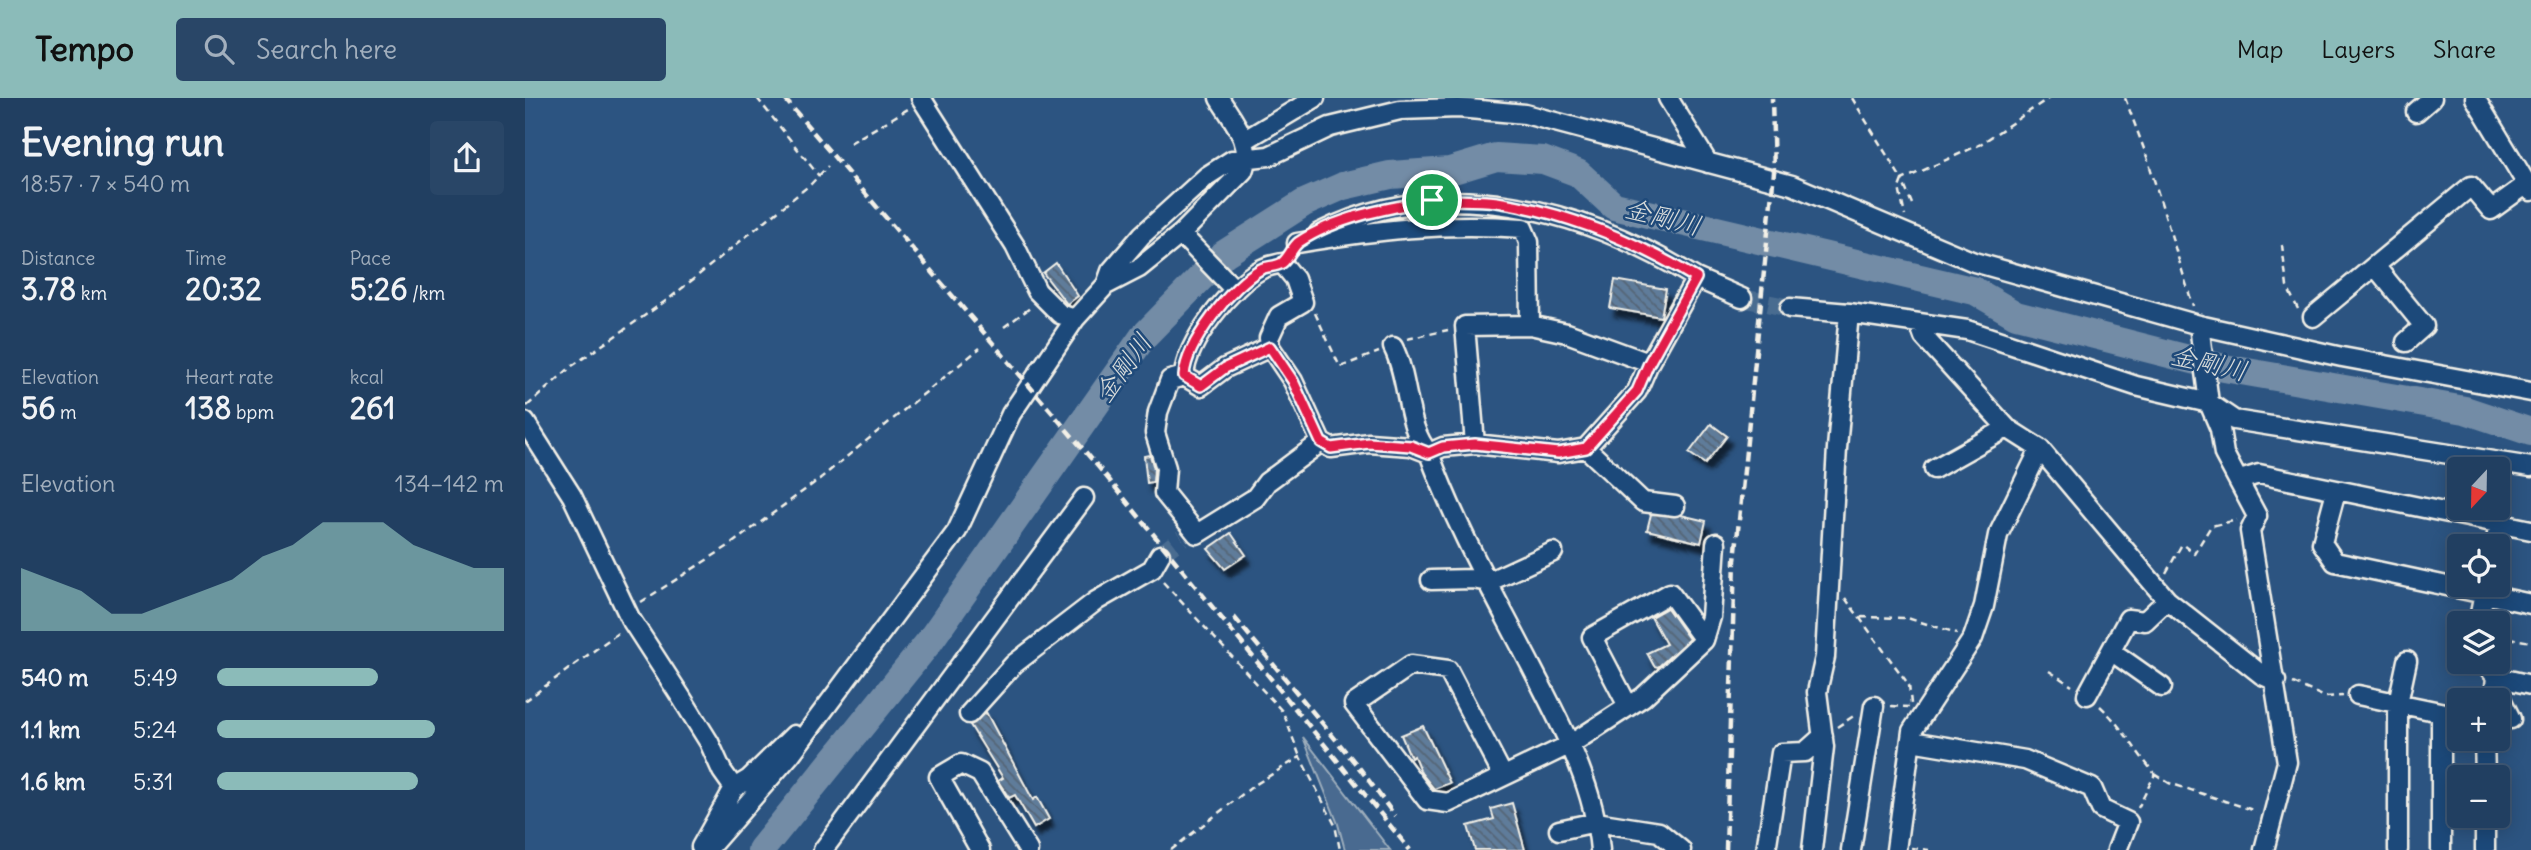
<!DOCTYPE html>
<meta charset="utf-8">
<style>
body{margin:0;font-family:Delius,"Klee One",sans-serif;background:#294667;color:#f1f3f6;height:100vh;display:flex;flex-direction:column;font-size:26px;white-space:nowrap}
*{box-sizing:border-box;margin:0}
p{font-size:23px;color:#a2afbd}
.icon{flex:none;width:38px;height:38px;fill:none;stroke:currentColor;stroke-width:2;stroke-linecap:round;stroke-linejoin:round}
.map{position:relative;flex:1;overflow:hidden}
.drawer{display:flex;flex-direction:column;background:#213f61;width:525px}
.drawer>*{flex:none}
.needle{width:46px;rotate:202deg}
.controls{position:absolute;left:1922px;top:359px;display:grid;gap:14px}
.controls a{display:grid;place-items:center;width:63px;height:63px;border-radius:7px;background:#213f61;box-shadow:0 4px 18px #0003,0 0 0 2px #3e5876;font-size:35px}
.pin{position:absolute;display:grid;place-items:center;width:60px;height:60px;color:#fff;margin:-30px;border:4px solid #fff;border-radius:50%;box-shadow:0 2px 7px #0007}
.round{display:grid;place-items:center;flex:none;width:74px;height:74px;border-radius:7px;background:#294667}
.head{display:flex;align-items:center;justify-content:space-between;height:119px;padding:0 21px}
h1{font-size:38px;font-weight:700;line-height:52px}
.metrics{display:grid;grid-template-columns:repeat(3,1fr);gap:10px;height:119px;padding:7px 21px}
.metrics div{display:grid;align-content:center}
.metrics b{font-size:30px;font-weight:700}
.metrics small{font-size:19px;font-weight:400}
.metrics p{font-size:19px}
.chart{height:196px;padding:14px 21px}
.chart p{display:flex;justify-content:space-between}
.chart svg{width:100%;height:126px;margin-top:7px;fill:#8bbbb9;opacity:.7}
ul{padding:0 21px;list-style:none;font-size:23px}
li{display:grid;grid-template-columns:112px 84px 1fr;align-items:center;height:52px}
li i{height:18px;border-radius:9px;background:#8bbbb9}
header{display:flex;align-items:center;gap:42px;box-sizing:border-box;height:98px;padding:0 35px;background:#8bbbb9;color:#111}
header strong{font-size:33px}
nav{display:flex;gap:38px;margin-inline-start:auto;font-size:24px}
.search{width:490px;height:63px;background:#294667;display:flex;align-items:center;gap:18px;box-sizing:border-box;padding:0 24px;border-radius:7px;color:#a2afbd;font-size:26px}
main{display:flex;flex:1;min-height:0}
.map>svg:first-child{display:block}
</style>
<header>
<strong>Tempo</strong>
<div class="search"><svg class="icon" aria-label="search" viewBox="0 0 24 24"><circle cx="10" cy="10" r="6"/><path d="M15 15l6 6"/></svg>Search here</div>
<nav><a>Map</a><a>Layers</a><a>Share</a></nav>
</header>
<main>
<section class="drawer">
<div class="head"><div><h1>Evening run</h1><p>18:57 · 7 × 540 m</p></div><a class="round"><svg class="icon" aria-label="share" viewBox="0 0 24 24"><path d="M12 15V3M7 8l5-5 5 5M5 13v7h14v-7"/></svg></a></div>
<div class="metrics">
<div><p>Distance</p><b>3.78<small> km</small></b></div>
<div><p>Time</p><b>20:32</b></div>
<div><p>Pace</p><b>5:26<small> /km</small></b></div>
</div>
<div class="metrics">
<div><p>Elevation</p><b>56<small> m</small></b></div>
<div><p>Heart rate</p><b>138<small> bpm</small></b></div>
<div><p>kcal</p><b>261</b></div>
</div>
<div class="chart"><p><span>Elevation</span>134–142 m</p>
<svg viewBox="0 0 160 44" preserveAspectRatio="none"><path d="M0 44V22L10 26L20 30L30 38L40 38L50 34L60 30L70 26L80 18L90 14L100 6L110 6L120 6L130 14L140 18L150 22L160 22V44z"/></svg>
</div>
<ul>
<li><b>540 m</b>5:49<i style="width:56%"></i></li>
<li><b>1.1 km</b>5:24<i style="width:76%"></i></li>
<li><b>1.6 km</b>5:31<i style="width:70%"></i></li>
</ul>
</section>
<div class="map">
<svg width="2006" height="752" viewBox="0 0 2006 752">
<defs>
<pattern id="building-back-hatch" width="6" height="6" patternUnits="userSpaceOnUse" patternTransform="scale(1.75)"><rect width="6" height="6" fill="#5e7b9a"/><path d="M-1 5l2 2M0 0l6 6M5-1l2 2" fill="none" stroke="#556474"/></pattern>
<filter id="shadow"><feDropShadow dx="4.5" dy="8" stdDeviation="2" flood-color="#0009"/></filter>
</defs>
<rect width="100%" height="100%" fill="#2c5481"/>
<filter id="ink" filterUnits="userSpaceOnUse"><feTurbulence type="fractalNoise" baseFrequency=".0143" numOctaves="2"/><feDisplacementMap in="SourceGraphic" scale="14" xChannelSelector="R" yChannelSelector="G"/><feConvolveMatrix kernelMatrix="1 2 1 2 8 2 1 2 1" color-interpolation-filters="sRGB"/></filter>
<g filter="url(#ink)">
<path fill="#496b90" stroke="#9eaebc" stroke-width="2" d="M778 639 865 752H820L813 726Z"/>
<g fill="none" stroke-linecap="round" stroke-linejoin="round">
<path stroke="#738ca6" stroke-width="28" d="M236 752 404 544 618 239 699 156 779 105 818 88 865 77 925 73 971 59 1018 62 1053 75 1089 108 1450 193 1491 217 1699 270 1940 312 2006 334"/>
</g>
<path fill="url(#building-back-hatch)" stroke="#f4f1e8" stroke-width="2" filter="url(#shadow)" d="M531 165 553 198 542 206 518 175Z
M1090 182 1141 191 1136 219 1085 210Z
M1186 326 1202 338 1180 366 1164 355Z
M625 357 629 371 628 384 622 385 619 358Z
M1126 416 1156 417 1181 423 1176 445 1122 432Z
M706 435 721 457 700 471 683 451Z
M1142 510 1164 541 1133 569 1129 568 1122 555 1141 546 1126 519Z
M461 614 508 702 512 699 524 721 509 730 490 697 484 700 473 683 478 680 445 627Z
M898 628 925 685 909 691 896 675 889 658 886 660 876 637Z
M987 705 1000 752H950L943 728 969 721 966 711Z"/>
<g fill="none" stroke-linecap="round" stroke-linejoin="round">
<path stroke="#4a6c90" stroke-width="18" stroke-dasharray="18 9" stroke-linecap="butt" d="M1217 200 1265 210
M635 457 657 440"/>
<defs>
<path id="street" d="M396 0 490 148 512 193 535 216 550 221
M1143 0 1183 65
M1950 0 2006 93
M1891 14 1907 0
M720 42 790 0
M794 135C918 72 1059 111 1171 180
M656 136 710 192
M772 145C852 132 917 124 998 130L1004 144 1005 227 1042 235 1124 265
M1850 168 1899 228 1881 244
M581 187 586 173 617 137 682 78 707 62 744 58 805 29 875 12 933 10 1000 16 1267 87 1449 164 1674 227 1817 259 2006 294
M1265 210 1324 215 1394 225 1399 239 1482 330 1515 351 1642 502 1737 577 1751 583
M1788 219 1946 88 1966 112 2002 86
M1394 225 1442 232 1611 288 1684 305 1709 322 2006 369
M1674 227 1684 305 1695 331 1699 356 1732 418 1725 433 1762 664 1739 752
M745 249 700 270 676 288 659 278 645 282 633 314 630 335 641 370 639 395 672 436 730 400 742 384 796 344
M868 249C885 282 880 329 904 355 931 429 970 498 1006 568 1036 627 1069 685 1075 752
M659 278C661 244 706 188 735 172 741 168 750 167 757 165L770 181 778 204 754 218 744 240 745 249 768 283 796 344 806 350 844 345 886 348 904 355 918 349 950 346 1033 355 1061 350 1112 293 1124 265 1171 180 1217 200
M0 324 47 398 105 520 156 599 184 644 197 673 209 690 176 749
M950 346 940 228 1005 227
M1061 350 1118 404 1150 408
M1409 371 1482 330
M1715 382 1734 376 2006 432
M1811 393 1797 445 1810 464 2006 506
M1970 448 1974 425
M906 482 948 481 963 484 1028 454
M1953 525 1961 486
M1179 542 1186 519 1191 445
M1586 553 1637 589
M1959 564 1971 579 2006 587
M1971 579 1970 589 1986 621
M1562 597 1603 521 1620 523 1642 502
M1833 597 1934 618
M1916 615V752
M444 616 489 566 571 503 627 471 635 457
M1959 640 1960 679
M1386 643 1500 662 1567 690 1576 711 1603 724 1592 752
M977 676 923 572 886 567 829 606 902 702 923 705 1046 646 1118 599 1179 542 1145 495 1067 539 1103 608
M209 690 224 681 269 637
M1960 718V752
M1034 732 1071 724 1134 734 1156 752
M182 752 266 656 432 433 486 316 550 221 581 187 614 170 656 136 718 73C729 45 708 23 694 0
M298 752 559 400
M455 752 414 679 436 666 455 675 503 752
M1241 752 1256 655 1280 654 1298 638
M1287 752 1299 649 1292 594 1300 559 1312 350 1324 215
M1326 752 1349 608
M1371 752 1387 633 1448 540 1459 508 1473 437 1515 351
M1873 752V605L1882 563"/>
</defs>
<use href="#street" stroke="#f4f1e8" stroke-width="23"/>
<path stroke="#f4f1e8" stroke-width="2.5" stroke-dasharray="7 5" stroke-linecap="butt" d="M232 0 294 78
M1327 0 1377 82 1374 90 1380 118
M1600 0 1622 59 1668 208
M325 45 383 11
M1387 106 1377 82 1454 47 1524 0
M1757 147 1762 189 1773 211
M790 215 815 269 854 254
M479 229 505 210
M882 241 923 232
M2 308 47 268 145 200 286 86 303 68
M1641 475 1657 446 1669 456 1686 428 1712 422
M638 484 758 614 775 659
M1320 500 1384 587 1386 606
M116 504 202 449 292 383 455 250
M1336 519 1382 520 1432 535
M1972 538 2006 544
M1524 573 1547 588
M1768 585 1800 599 1818 598
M0 603 93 535
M1366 608 1384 609
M1575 608C1597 628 1610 653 1630 676L1613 710
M1312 629 1330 617
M1630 676 1644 685 1731 713
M1386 750 1404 752
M646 752 728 688 775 659 810 727 815 752"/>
<use href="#street" stroke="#1f4a7a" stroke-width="18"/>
<path stroke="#f4f1e8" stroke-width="4.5" stroke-dasharray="10 5" stroke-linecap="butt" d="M259 0 581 378 885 752
M709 519 836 672 870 718
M1201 752 1210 462 1249 74 1247 0"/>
</g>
</g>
<g fill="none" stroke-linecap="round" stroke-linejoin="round" filter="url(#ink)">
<defs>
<path id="route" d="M907 102C928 103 951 101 972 104 1043 115 1110 143 1171 180L1124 265 1112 293 1061 350 1033 355 950 346 918 349 904 355 886 348 844 345 806 350 796 344 768 283 745 249 700 270 676 288 659 278C661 245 707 187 736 171 742 168 751 169 757 165 764 160 767 149 774 144 812 119 863 110 907 102Z"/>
</defs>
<use href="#route" stroke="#fff" stroke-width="14"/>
<use href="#route" stroke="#e11d48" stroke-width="9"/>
</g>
<g text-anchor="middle" stroke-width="5" stroke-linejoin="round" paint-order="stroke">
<g font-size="26" font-style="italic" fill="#dadddb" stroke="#1f4a7a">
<text transform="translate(1138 119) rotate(14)" y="9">金剛川</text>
<text transform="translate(1684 265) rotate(13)" y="9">金剛川</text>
<text transform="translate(598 270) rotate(-54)" y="9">金剛川</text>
</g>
</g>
</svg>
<div class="controls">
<a><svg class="needle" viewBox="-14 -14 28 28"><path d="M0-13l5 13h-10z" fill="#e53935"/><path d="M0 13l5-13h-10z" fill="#a2afbd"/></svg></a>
<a><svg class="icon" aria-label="locate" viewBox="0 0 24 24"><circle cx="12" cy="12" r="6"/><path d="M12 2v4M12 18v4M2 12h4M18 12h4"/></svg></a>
<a><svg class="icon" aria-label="layers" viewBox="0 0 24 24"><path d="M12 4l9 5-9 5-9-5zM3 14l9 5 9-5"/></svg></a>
<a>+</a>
<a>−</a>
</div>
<div class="pin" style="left:907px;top:102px;background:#1e9e55"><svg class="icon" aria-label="arrive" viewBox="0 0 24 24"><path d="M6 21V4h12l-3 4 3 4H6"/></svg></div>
</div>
</main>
